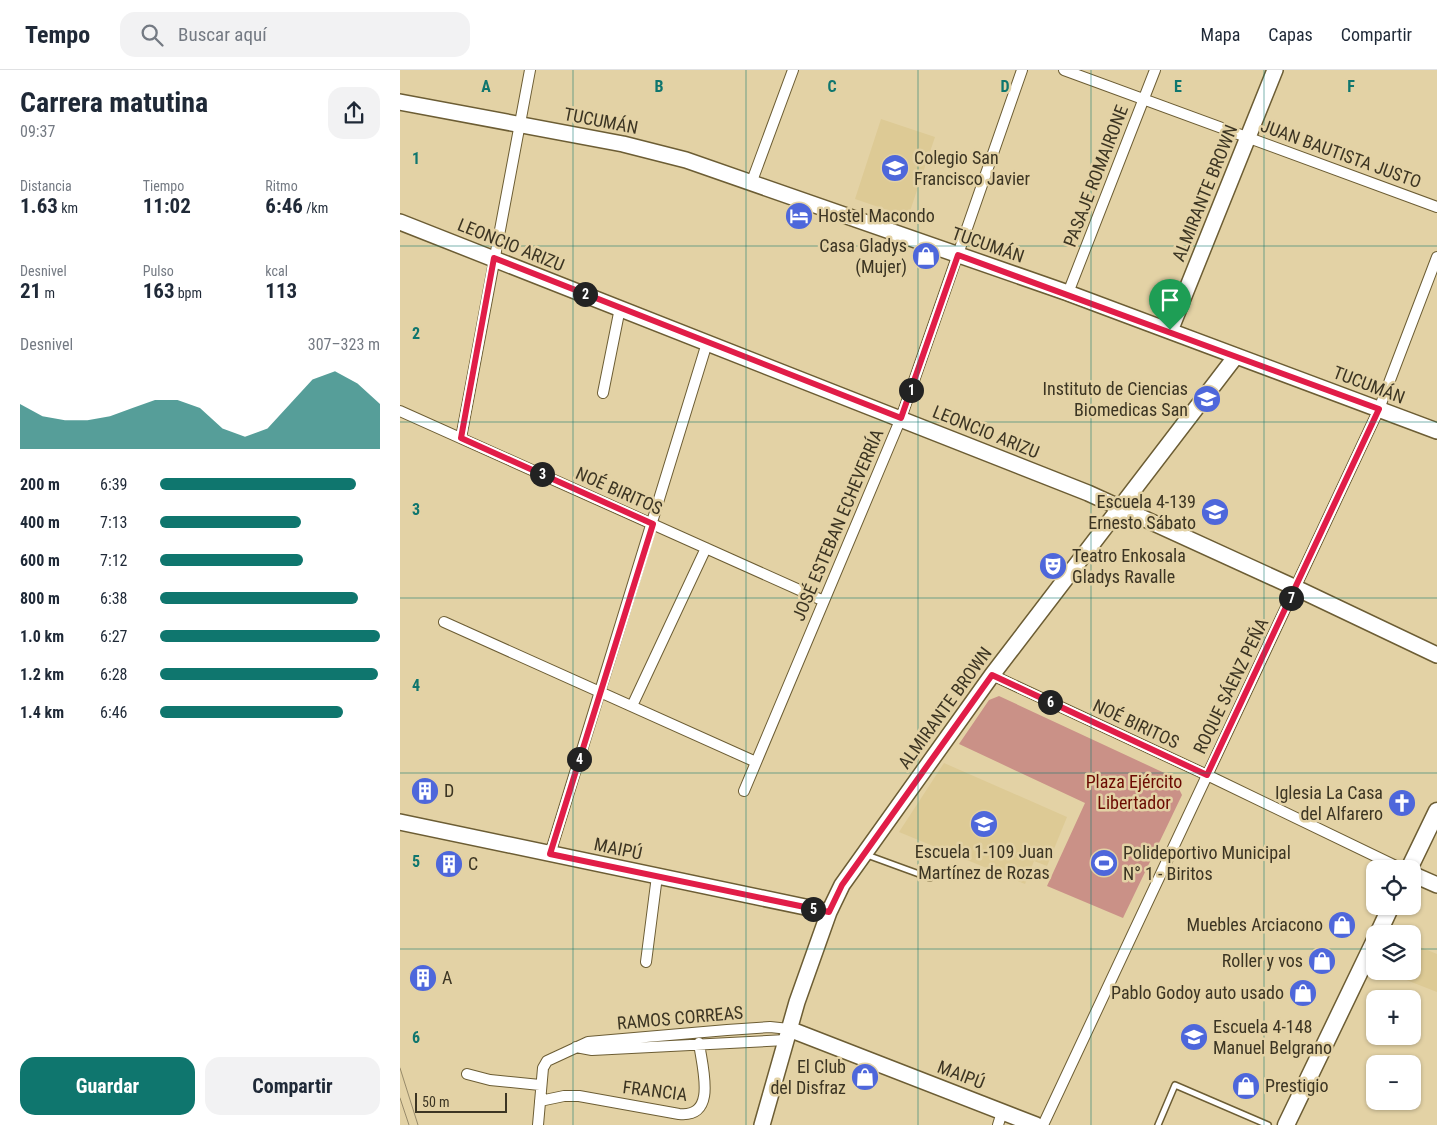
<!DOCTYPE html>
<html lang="es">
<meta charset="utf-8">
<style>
body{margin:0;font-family:"Roboto Condensed",sans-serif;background:#f2f2f3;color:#1f2937;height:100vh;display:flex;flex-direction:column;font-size:19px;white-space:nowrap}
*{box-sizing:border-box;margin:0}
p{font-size:16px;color:#747a83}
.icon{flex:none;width:28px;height:28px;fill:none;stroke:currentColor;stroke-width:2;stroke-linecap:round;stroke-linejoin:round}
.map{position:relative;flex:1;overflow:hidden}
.panel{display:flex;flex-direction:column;background:#fff;width:400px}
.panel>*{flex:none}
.buttons{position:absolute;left:966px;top:790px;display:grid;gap:10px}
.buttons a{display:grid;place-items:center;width:55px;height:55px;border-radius:10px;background:#fff;box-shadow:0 1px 4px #0004;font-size:25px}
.scale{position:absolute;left:15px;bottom:12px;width:92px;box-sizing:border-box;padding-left:5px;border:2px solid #3c3523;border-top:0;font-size:14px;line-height:18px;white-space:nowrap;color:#3c3523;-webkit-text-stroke:4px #e3d2a5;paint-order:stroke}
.pin{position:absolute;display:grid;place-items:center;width:42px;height:42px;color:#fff;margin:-51px -21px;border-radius:50% 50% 50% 0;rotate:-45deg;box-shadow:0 0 5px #0007}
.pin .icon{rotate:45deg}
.km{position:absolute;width:25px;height:25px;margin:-12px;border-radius:50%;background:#222;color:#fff;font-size:14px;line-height:25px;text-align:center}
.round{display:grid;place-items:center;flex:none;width:52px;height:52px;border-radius:15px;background:#f2f2f3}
.headline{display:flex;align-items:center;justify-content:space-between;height:85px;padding:0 20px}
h1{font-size:28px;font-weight:700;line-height:38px}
.figures{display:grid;grid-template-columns:repeat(3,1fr);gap:8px;height:85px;padding:5px 20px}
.figures div{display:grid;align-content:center}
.figures b{font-size:21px;font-weight:700}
.figures small{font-size:14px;font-weight:400}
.figures p{font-size:14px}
.chart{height:140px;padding:10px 20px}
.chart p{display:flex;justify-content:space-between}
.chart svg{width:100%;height:90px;margin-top:5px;fill:#0f766e;opacity:.7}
.cta{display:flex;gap:10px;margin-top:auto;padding:10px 20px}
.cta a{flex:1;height:58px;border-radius:15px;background:#0f766e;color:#fff;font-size:20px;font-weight:700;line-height:58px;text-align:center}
.cta a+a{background:#f2f2f3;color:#1f2937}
ul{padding:0 20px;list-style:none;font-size:16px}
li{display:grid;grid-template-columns:80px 60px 1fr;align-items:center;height:38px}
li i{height:12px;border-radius:6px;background:#0f766e}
header{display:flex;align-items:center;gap:30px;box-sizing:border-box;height:70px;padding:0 25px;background:#fff;border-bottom:1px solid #e0e1e3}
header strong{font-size:24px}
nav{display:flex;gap:28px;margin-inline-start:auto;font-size:18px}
.search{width:350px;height:45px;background:#f2f2f3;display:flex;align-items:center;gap:12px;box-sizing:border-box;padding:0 18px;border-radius:15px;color:#747a83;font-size:19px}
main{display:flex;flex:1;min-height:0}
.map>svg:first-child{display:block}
</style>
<header>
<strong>Tempo</strong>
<div class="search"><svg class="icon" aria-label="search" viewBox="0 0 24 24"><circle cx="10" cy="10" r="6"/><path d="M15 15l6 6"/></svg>Buscar aquí</div>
<nav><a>Mapa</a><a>Capas</a><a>Compartir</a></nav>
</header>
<main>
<section class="panel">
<div class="headline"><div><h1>Carrera matutina</h1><p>09:37</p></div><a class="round"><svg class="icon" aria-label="share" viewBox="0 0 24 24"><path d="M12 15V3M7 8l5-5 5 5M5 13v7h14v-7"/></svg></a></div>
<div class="figures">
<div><p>Distancia</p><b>1.63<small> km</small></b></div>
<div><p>Tiempo</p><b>11:02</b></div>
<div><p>Ritmo</p><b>6:46<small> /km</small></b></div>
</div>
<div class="figures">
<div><p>Desnivel</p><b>21<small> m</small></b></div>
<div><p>Pulso</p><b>163<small> bpm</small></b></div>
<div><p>kcal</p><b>113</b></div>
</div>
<div class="chart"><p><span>Desnivel</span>307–323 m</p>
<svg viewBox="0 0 160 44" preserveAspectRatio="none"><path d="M0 44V22L10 28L20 30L30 30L40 28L50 24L60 20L70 20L80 24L90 34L100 38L110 34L120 22L130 10L140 6L150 12L160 22V44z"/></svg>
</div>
<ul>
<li><b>200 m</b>6:39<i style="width:89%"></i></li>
<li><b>400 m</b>7:13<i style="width:64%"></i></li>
<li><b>600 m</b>7:12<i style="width:65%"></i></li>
<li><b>800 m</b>6:38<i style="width:90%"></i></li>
<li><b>1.0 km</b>6:27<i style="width:100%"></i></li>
<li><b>1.2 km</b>6:28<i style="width:99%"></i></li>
<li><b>1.4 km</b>6:46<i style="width:83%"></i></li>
</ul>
<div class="cta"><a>Guardar</a><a>Compartir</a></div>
</section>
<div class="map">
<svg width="1037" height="1055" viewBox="0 0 1037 1055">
<rect width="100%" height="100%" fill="#e3d2a5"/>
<path fill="#ddca95" d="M481 49 535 67 508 147 455 129Z
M544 693 667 747 647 796 634 791 625 814 499 762Z
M1013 874 1037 884V922L991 904 992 901H1012Z"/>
<path fill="#ca9187" d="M599 626 773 707 782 725 723 848 647 816 685 733 559 674 589 630Z"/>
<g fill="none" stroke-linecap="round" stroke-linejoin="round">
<defs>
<path id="lane" d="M467 785 530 808
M758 1055 775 1015 868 1055"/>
<path id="street" d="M664 0 1037 137
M352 111 393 0
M668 223 755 0
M203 323 220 238
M0 341 424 531
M61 368 130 0
M44 552 356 692
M592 605 807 705 1002 799
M232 636 306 478
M344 721 501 348 622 0
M150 784 307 273
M246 892 257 806
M176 977 192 980 386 970
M67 1004 90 1010 140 1015
M140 1031 164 1026H179L279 1044C318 1048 302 997 299 973
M138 1055 143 998 147 991 188 972 327 960 370 957 389 959
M598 1055 602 1042
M643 1055 979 339 1037 187"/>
<path id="secondary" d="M0 32 223 74 286 90 668 223 1037 361
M0 152 688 423 896 518 1037 585
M770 261 875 0
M0 752 429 842
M1012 804 1037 815
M389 959 636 1055
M362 1055 397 932 429 842 442 815 592 605 836 286"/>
<path id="primary" d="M1009 799 1037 741
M978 864 991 836
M886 1055 975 870"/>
</defs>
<use href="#lane" stroke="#6c5d34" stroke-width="8"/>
<use href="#street" stroke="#6c5d34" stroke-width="12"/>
<use href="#secondary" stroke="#6c5d34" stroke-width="18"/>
<use href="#primary" stroke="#6c5d34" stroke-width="19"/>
<use href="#lane" stroke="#fff" stroke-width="5"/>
<use href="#street" stroke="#fff" stroke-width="10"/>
<use href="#secondary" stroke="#fff" stroke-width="15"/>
<use href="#primary" stroke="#fff" stroke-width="16"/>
<path stroke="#978a6a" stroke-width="1" d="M0 998 18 1055
M0 1028 9 1055"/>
</g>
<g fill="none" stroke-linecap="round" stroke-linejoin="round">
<defs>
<path id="route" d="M558 185 979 339 807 705 592 605 442 815 429 842 150 784 253 454 61 368 94 188 501 348Z"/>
</defs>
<use href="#route" stroke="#fff" stroke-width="10"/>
<use href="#route" stroke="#e11d48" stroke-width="6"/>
</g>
<path fill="none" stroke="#0f766e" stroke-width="1" stroke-opacity="0.55" d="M173 0V1055M346 0V1055M518 0V1055M691 0V1055M864 0V1055M0 176H1037M0 352H1037M0 528H1037M0 703H1037M0 879H975M1012 879H1037"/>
<defs>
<symbol id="school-disc" viewBox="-11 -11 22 22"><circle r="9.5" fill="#4e67db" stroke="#e3d2a5"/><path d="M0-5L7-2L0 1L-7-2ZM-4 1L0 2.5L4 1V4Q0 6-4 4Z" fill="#fff"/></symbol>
<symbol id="hotel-disc" viewBox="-11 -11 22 22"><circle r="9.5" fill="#4e67db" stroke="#e3d2a5"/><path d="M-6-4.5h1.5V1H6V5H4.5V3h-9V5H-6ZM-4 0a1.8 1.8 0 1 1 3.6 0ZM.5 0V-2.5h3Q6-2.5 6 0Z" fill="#fff"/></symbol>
<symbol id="shop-disc" viewBox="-11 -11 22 22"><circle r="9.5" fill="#4e67db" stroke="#e3d2a5"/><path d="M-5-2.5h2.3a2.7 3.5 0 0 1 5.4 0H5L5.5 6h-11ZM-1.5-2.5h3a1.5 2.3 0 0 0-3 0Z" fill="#fff"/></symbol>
<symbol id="university-disc" viewBox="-11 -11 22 22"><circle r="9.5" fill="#4e67db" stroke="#e3d2a5"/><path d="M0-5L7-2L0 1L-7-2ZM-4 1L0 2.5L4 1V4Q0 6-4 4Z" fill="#fff"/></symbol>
<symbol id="theatre-disc" viewBox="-11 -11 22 22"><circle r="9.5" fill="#4e67db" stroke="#e3d2a5"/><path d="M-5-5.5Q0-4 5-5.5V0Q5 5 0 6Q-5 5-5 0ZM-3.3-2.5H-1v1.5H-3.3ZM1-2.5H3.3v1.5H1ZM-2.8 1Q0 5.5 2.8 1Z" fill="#fff"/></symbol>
<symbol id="building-disc" viewBox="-11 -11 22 22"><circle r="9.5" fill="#4e67db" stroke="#e3d2a5"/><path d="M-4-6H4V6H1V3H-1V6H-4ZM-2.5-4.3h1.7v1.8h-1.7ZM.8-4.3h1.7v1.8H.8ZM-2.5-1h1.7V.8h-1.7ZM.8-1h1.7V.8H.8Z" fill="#fff"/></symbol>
<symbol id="church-disc" viewBox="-11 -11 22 22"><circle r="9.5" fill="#4e67db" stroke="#e3d2a5"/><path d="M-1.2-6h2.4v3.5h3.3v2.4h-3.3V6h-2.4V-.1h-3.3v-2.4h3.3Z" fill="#fff"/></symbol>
<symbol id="stadium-disc" viewBox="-11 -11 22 22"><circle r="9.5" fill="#4e67db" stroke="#e3d2a5"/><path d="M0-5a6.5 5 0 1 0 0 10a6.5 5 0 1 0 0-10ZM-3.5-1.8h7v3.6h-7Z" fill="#fff"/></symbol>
</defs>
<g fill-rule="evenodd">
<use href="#school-disc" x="479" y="82" width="32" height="32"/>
<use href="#hotel-disc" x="383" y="130" width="32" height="32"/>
<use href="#shop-disc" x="510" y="170" width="32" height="32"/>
<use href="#university-disc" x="791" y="313" width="32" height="32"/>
<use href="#school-disc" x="799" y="426" width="32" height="32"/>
<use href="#theatre-disc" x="637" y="480" width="32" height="32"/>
<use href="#building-disc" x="9" y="705" width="32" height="32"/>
<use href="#church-disc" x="986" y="717" width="32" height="32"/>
<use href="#school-disc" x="568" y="738" width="32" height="32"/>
<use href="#stadium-disc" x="688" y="777" width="32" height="32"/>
<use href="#building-disc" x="33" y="778" width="32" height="32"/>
<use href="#shop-disc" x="926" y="839" width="32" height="32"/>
<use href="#shop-disc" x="906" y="875" width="32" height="32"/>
<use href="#building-disc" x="7" y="892" width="32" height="32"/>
<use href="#shop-disc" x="887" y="907" width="32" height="32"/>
<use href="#school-disc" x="778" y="951" width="32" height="32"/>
<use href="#shop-disc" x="449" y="991" width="32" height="32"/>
<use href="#shop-disc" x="830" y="1000" width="32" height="32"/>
</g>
<g text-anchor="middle" stroke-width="5" stroke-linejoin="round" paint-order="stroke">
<g font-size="18" fill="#3c3523" stroke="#e3d2a5">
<text transform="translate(201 51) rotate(11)" y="6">TUCUMÁN</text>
<text transform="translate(941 84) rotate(20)" y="6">JUAN BAUTISTA JUSTO</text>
<text transform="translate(696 106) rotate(-69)" y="6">PASAJE ROMAIRONE</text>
<text transform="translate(805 123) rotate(-68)" y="6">ALMIRANTE BROWN</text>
<text transform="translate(111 175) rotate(22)" y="6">LEONCIO ARIZU</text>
<text transform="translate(588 175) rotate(19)" y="6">TUCUMÁN</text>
<text transform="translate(969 315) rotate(21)" y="6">TUCUMÁN</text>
<text transform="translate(586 362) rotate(22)" y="6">LEONCIO ARIZU</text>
<text transform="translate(219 421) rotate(24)" y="6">NOÉ BIRITOS</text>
<text transform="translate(438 455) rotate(-67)" y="6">JOSÉ ESTEBAN ECHEVERRÍA</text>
<text transform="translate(831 616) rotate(-64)" y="6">ROQUE SÁENZ PEÑA</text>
<text transform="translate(545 638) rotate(-54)" y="6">ALMIRANTE BROWN</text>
<text transform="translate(736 654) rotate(25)" y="6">NOÉ BIRITOS</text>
<text transform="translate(218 779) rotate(12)" y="6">MAIPÚ</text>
<text transform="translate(280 948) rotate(-5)" y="6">RAMOS CORREAS</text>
<text transform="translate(561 1005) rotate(21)" y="6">MAIPÚ</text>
<text transform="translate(255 1021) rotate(7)" y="6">FRANCIA</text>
</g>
<g font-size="18" fill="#3c3523" stroke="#e3d2a5" text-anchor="start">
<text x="514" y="94">Colegio San<tspan x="514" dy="21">Francisco Javier</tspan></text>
<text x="418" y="152">Hostel Macondo</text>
<text x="507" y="182" text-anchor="end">Casa Gladys<tspan x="507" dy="21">(Mujer)</tspan></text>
<text x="788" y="325" text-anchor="end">Instituto de Ciencias<tspan x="788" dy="21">Biomedicas San</tspan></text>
<text x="796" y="438" text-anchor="end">Escuela 4-139<tspan x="796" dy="21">Ernesto Sábato</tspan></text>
<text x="672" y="492">Teatro Enkosala<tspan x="672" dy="21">Gladys Ravalle</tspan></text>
<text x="44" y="727">D</text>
<text x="983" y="729" text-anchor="end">Iglesia La Casa<tspan x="983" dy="21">del Alfarero</tspan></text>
<text x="584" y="788" text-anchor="middle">Escuela 1-109 Juan<tspan x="584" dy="21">Martínez de Rozas</tspan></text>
<text x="723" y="789">Polideportivo Municipal<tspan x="723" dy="21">N° 1 - Biritos</tspan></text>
<text x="68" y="800">C</text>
<text x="923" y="861" text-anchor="end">Muebles Arciacono</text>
<text x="903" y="897" text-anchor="end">Roller y vos</text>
<text x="42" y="914">A</text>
<text x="884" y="929" text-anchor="end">Pablo Godoy auto usado</text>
<text x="813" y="963">Escuela 4-148<tspan x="813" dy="21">Manuel Belgrano</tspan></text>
<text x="446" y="1003" text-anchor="end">El Club<tspan x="446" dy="21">del Disfraz</tspan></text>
<text x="865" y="1022">Prestigio</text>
</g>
<g font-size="18" fill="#6b0a02" stroke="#e3d2a5">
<text x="734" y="718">Plaza Ejército<tspan x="734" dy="21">Libertador</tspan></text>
</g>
</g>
<g font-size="16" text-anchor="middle" font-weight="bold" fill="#0f766e" stroke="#e3d2a5" stroke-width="5" stroke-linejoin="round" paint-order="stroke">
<text x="86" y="22">A</text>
<text x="259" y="22">B</text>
<text x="432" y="22">C</text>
<text x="605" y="22">D</text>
<text x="778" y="22">E</text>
<text x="951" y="22">F</text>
<text x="16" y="94">1</text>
<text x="16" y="269">2</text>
<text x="16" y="445">3</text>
<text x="16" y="621">4</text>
<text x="16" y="797">5</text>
<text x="16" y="973">6</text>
</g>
</svg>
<div class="buttons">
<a><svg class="icon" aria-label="locate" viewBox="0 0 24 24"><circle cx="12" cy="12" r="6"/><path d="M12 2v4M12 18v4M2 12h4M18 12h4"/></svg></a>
<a><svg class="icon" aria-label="layers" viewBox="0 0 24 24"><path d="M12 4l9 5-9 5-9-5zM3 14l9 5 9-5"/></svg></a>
<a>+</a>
<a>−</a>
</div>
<div class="scale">50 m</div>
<div class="pin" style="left:770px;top:260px;background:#1e9e55"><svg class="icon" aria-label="arrive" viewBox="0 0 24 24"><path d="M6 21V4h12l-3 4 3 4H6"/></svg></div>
<b class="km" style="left:511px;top:320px">1</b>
<b class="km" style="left:185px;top:224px">2</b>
<b class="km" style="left:142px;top:404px">3</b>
<b class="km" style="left:179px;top:689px">4</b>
<b class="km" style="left:413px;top:839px">5</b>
<b class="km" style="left:650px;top:632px">6</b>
<b class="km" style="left:891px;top:528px">7</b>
</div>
</main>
